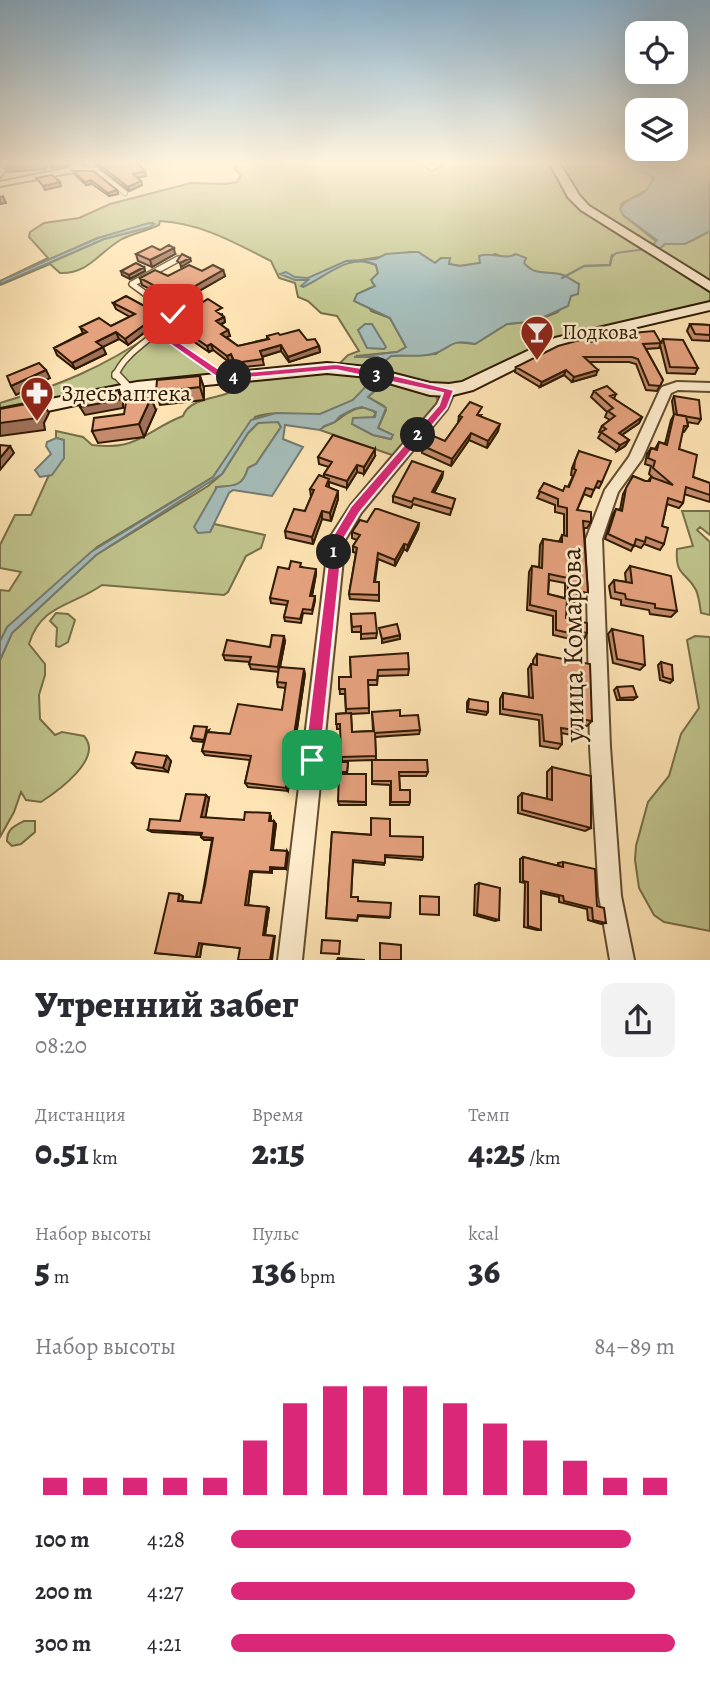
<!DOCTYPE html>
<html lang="ru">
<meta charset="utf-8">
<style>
body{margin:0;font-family:Alegreya,serif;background:#f2f2f3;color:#2b2b33;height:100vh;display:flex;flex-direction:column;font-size:26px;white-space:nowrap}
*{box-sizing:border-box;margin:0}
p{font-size:23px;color:#7c7c81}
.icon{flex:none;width:38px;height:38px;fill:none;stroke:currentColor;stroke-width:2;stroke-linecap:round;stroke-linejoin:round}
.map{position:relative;height:960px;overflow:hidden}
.side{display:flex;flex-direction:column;background:#fff;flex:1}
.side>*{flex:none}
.buttons{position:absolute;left:625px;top:21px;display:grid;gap:14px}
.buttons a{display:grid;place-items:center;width:63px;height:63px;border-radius:14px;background:#fff;box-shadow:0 7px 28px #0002;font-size:35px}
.pin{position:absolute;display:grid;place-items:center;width:60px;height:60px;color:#fff;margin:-30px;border-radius:14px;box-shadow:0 4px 10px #0006}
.km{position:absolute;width:35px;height:35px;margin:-18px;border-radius:50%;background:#222;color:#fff;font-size:19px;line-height:35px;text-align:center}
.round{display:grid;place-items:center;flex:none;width:74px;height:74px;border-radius:14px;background:#f2f2f3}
.overview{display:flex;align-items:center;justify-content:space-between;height:119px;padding:0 35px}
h1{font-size:38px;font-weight:800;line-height:52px}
.figures{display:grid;grid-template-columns:repeat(3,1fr);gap:10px;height:119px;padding:7px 35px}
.figures div{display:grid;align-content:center}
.figures b{font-size:35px;font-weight:800}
.figures small{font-size:19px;font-weight:400}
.figures p{font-size:19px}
.chart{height:196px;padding:14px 35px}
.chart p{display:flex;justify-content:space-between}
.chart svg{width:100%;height:126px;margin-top:7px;stroke:#db2777;stroke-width:6}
ul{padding:0 35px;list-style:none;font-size:23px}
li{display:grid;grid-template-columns:112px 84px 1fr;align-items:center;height:52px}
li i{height:18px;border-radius:9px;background:#db2777}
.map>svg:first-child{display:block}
</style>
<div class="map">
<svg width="710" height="960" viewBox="0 0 710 960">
<rect width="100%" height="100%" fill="#fee4b4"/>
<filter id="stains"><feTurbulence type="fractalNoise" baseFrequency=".00286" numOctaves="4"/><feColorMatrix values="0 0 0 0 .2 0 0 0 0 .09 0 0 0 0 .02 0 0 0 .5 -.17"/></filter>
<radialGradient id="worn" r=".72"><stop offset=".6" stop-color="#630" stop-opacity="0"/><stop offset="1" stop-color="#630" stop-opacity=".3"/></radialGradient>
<path fill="#c0c48d" stroke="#776f48" stroke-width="2" fill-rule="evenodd" d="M242 162H416L432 171 444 166 442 162H549L570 197 710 291V303L571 336 462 384 448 387 338 365 348 355 359 351 337 316 321 313 308 301 298 297 295 283 279 278 271 261C235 243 201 223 160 221L159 225C147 231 134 233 122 239 99 252 89 274 60 273L50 264 0 285 104 239 150 227 152 223 98 238 0 281 48 258 29 237 30 232 44 223 79 218 110 204 191 183 225 184 237 182 241 175 234 168ZM412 252H418L435 263 441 258H449V264L460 266 480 263 481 260 495 254C506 260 515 255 526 258L523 263 535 272 563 275 579 284 558 312 536 321 507 324 475 344 457 342 448 344 436 354 391 356 380 360 378 358 356 356 397 352 406 347 390 318 371 311 362 292 375 286 372 282 378 273 376 265 361 260Z
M558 162H640L654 181 646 190 621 204 623 215 657 242 652 247 589 207 579 196Z
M710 231V281L658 250 665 244 689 242Z
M155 332 218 376 0 412V403C60 385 102 368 155 332Z
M315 371 354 372 435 393 439 404 395 456 320 430C325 424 329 426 335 422 346 413 365 399 376 414L372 418 361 419 356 426 373 435 391 439 392 435 378 428 386 410 384 406 368 397 376 390 368 383C359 401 331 416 311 416 292 416 275 410 255 417L213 477 97 547 0 641V590L9 591 21 572 0 568V545L15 515H31L48 477 64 458V440L56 438V431L83 437 92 445C139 451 146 430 183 416 189 399 214 399 228 393L230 389 225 380Z
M268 420 278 422 281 427 256 464 248 468C243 487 235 486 216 487L210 532 214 524 265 535 261 548 246 556 228 592 224 595 102 585C73 606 41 604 29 644L45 664V675L39 695 40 719 55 735 62 732 84 736C104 758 58 791 41 802L26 800 21 792 14 812 0 837V660L12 633 96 555 208 486 222 474 248 433 258 423Z
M682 511H710V535L700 527 697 530 710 542V615L701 613C700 606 699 597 696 590 686 571 675 577 677 549L693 546Z
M56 613 68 614 75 620 68 642 59 647 56 646 57 628 50 621Z
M695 636 710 637V931L664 922 654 915 639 888 635 860 636 846 648 802 669 776 681 734 699 708 687 640Z
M24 821H35V832L21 844 12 846 7 841C7 829 14 826 24 821Z"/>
<path fill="#a5bcb9" stroke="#757b70" stroke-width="2" d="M640 162H710V231L685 244H665L658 250 652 247 657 240 623 215 620 209C626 197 637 199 646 191 649 187 650 183 654 180L653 177 641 171Z
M149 223 154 224 150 227 104 239 0 284V281L98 238Z
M412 252H418L435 263 441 258H450L449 264 460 266 480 263 479 256C493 251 503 261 516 254L526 258 524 263C535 277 548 270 563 275 568 277 574 282 579 284L578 294 571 296 568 306 535 321 507 324 475 344C447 338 451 350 432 354 419 358 404 354 391 356L382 364H379L378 357H354L397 352 406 347 390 318 354 301 357 294 375 286 371 280 378 273 376 265C349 252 326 277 303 287L301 286 308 280H295L280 274 286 272 295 277 308 278 346 261 376 259 386 254Z
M365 324H372L386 347 384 349 367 348 358 330Z
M370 382 378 387 368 397 386 408 378 428 393 435 391 439 373 435 352 424 353 418 375 417 376 412 362 407 354 409 340 416 335 422 324 426 320 430 285 425 283 439 303 447 272 496 233 490 229 493 210 532 198 533 194 527 217 487C235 486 243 486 248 468L256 464 281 427 278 422 258 423 248 433 222 474 96 555 12 633 0 660V641L7 627 91 552 213 477 251 420 276 413 320 414 353 400Z
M56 438 64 440V458L52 475 40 477 35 470 51 454 46 446 47 442Z"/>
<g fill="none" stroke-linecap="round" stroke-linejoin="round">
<path stroke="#757b70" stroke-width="2" d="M612 257 616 253 646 249"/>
<path stroke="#757b70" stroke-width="2.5" d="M562 278 584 266 610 265 612 255"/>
<defs>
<path id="lane-far2" d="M76 168 96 170 125 193"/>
<path id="lane-far1" d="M159 332 221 376
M115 376C127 348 157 339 173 314L132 284 178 259"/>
<path id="lane" d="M116 374 129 388
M219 374 224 378"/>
<path id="street" d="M4 162H12L0 177V169Z
M77 162H86L74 172 0 186V182L69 168Z
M677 382 710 383V391L678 390 671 393 642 459 618 492 602 539 610 747 621 896 634 960H610L599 896 590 747 586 539 605 490 629 457 660 390 662 387Z
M449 386 455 390 447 409 361 513 345 540 302 960H278L329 539 351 505 437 404 445 387Z"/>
<path id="secondary" d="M549 162H559L579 195 589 206 710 281V291L581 210 568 197Z
M710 302V310L565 344 473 390 449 396 430 395 368 377 327 373 137 392 0 421V409L137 382 327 363 368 367 430 383 449 384 462 382 555 338Z"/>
</defs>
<use href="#lane-far2" stroke="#624c2f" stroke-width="6"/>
<use href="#lane-far1" stroke="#624c2f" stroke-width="8"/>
<use href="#lane" stroke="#624c2f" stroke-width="10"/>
<use href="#street" stroke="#624c2f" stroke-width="4"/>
<use href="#secondary" stroke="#2e1a03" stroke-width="4"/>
<use href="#lane-far2" stroke="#feedce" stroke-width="4.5"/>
<use href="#lane-far1" stroke="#feedce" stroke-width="5"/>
<use href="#lane" stroke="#feedce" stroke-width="7"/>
<use href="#street" fill="#feedce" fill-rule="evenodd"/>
<use href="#secondary" fill="#feedce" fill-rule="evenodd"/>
</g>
<path fill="#c58b6c" stroke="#2e1a03" stroke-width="2" fill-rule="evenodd" d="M94 162H136L146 176 137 178 142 185 129 191 95 164Z
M73 171 117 190 118 194 109 196 92 184 86 185 75 175Z
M160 250 175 254 152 267 138 261 136 254Z
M144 267 145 271 130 279 122 275 121 271Z
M223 270 225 276 173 306 154 294V291L142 285 140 278 168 276 202 271Z
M113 303 161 320 128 345 119 339 102 347 106 354 75 369 57 355 54 348 83 333 80 327 111 326 130 317 116 309Z
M223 314 221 315 224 317 225 322 221 325 228 330 230 336 226 337 238 346 267 339V336L280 335 307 340 319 346 320 352 289 362 281 351 262 357 264 365 236 368 233 360 229 362 213 350 209 352 184 335 179 337 170 329 168 323Z
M690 324 710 325V341L692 340 687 331Z
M608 335 661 343 663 339 698 368 695 374 667 373 660 345 659 348 646 349 663 380 657 391 646 390 636 364 629 362H590L596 375 572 382 564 375 540 387 515 372 516 367 607 338Z
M200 376 204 388V400L160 405 156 392Z
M594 391 616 394 614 399 642 417 639 423 622 435 629 440 625 446 617 451 598 438 601 433 599 432 602 426 610 420 605 417 607 412 591 397Z
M674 396 701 419 698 424 687 422 688 426 684 432H682L679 449 693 477 710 483V502L684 494 683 503 679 508 667 504 662 526 664 544 660 550 644 544 641 548 634 545 631 551 605 539 613 514 616 509 620 510 623 494 633 476 645 481H648L651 477 653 478 649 474 651 466 645 464 647 454 651 448 655 449 659 442 665 444 671 420 674 415 672 401Z
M156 410 144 437 98 443 92 431Z
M481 415 480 416 498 431 487 448 469 440 451 466 422 453 423 446 445 441 458 423 459 416Z
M579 451 602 482 599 488 595 487 591 497 584 494 577 510 591 522 587 528H584L588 593 585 598 578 597 574 603 567 601 566 618 587 633 584 639 577 637 574 640 553 635V616L527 610 529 572 532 566 539 567 540 545 543 539 559 542 562 535 564 536V514L555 512V505L537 498 544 483 563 491 568 487 573 476 571 475 572 468ZM549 580 565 583V598L548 594Z
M375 456 364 474 357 472 347 488 329 482V488L338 491V499L331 521 322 519 313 544 286 538 285 531 305 511 311 497 310 489 324 477V474L329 467 319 464 318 457Z
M443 472 442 478 434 493 455 499 450 515 413 504 411 508 393 502V496Z
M367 522 419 523 418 529 407 551 404 549 395 566 378 559 375 582H379V601L350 599 349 594 356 553 353 552V546L357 540 352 538V532Z
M630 566 677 611 671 617 650 614 649 610 621 605V600L611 598 609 586 614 580 626 582 625 573Z
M302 567 316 574 312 596H315V601L312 614 303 613 301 623 285 621 284 617 287 605 271 603 270 598 289 569Z
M351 614 377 633 376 638 361 639V632H352Z
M612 629 645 665 640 670 613 663 608 634Z
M285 641 280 667 305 674 288 791 248 787 245 783 250 760 205 755 202 751 204 742 193 741 191 738 209 730 208 732 230 734 282 710 286 688 278 687 277 682 279 672 251 669 249 664 250 662 225 660 223 655 270 647Z
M537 654 592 721 587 726 581 725V731L577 736 561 733 562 744 558 749 540 746 539 720 500 714V699L503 693 529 697 528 669 531 664H533V660Z
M350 657 409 669 408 675 378 676 377 685H368L369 713 351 714 352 732 373 731 372 712 400 716 420 730 419 734 375 737 376 760 428 772 426 776H399L400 790 410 802 409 805H390V785L372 784V760L342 761 341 729H337L336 714 346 713 345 694H340L339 677H351Z
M661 662 673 680 670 683 660 680 658 665Z
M617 687 637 697 633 700H617L614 690Z
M469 699 488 712 486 715 467 712V702Z
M167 756 171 761 168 772 137 768 132 763Z
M332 762H348L347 774H331Z
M552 767 591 828 585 831 518 813V797L522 793 547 799V772Z
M209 798 205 818 244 820 271 816V821L276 824 273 850 287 851 288 853 286 869H272V873L252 872 248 905 269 908 265 935 275 936 240 948 202 944 200 957 155 953 183 896 182 901 201 903 212 840H204L201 837V835L152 832 148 830 180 821Z
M338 801 366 802V805H339Z
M332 832 390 836 423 857 422 860 385 857 384 865 353 862 351 897 390 917 389 918 358 916 357 921 326 918Z
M523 857 559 866 558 863 563 862 597 906 606 923 601 924 588 920 587 909 559 902V897L541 893V930H537L524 927 525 883 520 882V859Z
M479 883 499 920 495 921 474 915 475 885Z"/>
<path fill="#a07158" stroke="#2e1a03" stroke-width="2" d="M48 162 46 169 7 172 5 168Z
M61 162H72L68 166 51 168 50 164Z
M145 171 146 176 134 178 133 174Z
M91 180 92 184 86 185 85 182Z
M141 181 142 185 129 191 128 187Z
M60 182 61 186 45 190 43 186Z
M117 190 118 194 109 196 108 193Z
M3 196 6 203 0 204V197Z
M174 248 175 254 152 267 150 260Z
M190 258 191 261 181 267 180 263Z
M144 267 145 271 130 279 129 275Z
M223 270 225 276 173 306 172 299Z
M159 314 161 320 128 345 125 339Z
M224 317 225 322 217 326 216 321Z
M182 329 184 335 179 337 178 331Z
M228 330 230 336 222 339 221 334Z
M116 332 119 339 99 349 96 342Z
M211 344 213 350 209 352 207 346Z
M281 345V351L261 357 260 351Z
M319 346 320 352 289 362 288 357Z
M103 347 106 354 75 369 72 363Z
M231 354 233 360 229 362 227 356Z
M46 370 50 378 16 395 11 386Z
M566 370 564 375 540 387 542 382Z
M598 370 596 375 572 382 574 377Z
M200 376 204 388V400L200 387Z
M119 390 123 399V408L85 415 80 407Z
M151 398 156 410 144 437 139 424Z
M42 401 49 413 44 423 45 430 0 436V423L37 411Z
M642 417 639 423 616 439 619 433Z
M500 424 498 431 487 448 488 441Z
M471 433 469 440 451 466 452 459Z
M629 440 625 446 617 451 620 445Z
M10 446 14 453 0 470V458Z
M375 449V456L364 474V467Z
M357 465V472L347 488V481Z
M443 472 442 478 431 498 432 492Z
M338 491V499L331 521 330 513Z
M322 511V519L313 544 312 537Z
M419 523 418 529 407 551 408 545Z
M404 544V549L395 566V560Z
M316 569V574L311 600 310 596Z
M400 635V639L382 643V639Z
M284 636 285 641 279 672 278 667Z
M304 669 305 674 288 791 286 788Z
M167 756 171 761 168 772 163 768Z
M206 795 209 798 205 820 201 817Z
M274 821 276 824 272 852 271 850Z
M287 851 288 853 286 869 285 868Z
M250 871 252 872 248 906 245 905Z
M179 894 183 896 182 902 178 901Z
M267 907 269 908 265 935H263Z
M274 936H275L272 960H270Z
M199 943H202L200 957H196Z"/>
<path fill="#e5a27e" stroke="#2e1a03" stroke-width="2" d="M9 162H45L44 164 5 168Z
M96 162H136L145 171 133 174 141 181 128 187Z
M73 171H93L117 190 108 193 91 180 85 182Z
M52 175 60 182 43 186 36 178Z
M169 245 174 248 150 260 136 254 152 246 160 250Z
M182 254 190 258 180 263 177 261Z
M136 263 144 267 129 275 121 271Z
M189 265 202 271 213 265 223 270 172 299 152 287 155 286 140 278 155 270 168 276Z
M126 296 159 314 125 339 116 332 96 342 103 347 72 363 54 348 87 332 80 327 99 318 111 326 135 314 113 303Z
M208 299 222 308 216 311 224 317 216 321 228 330 221 334 238 346 269 339 267 336 278 333 280 335 299 330 307 340 315 339 319 346 288 357 281 345 260 351 263 359 235 363 231 354 227 356 211 344 207 346 182 329 178 331 168 323Z
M690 324 710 325V335L695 334Z
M654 331 661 343 643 344 663 380 660 386 649 385 638 359 632 357H584L598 370 574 377 566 370 542 382 516 367 558 346 587 338 591 342 610 337 608 335Z
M663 339 683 340 698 368 670 367Z
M39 363 46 370 11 386 7 376Z
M200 376V387L156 392 157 380Z
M607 386 616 394 610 396 642 417 619 433 629 440 620 445 601 432 606 429 602 426 615 416 608 411 613 408 594 391Z
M119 390V400L80 407 81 397Z
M674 396 699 400 701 419 677 415Z
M151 398 139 424 92 431 94 418 124 414 126 402Z
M42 401 37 411 38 418 0 423V409Z
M470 402 482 407 477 415 500 424 488 441 471 433 452 459 423 446 431 435 445 441 462 417 459 416Z
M674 414 686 416 688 426H684L679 449 697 455 693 477 710 483V495L686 487 683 503 668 498 662 526 668 528 664 544 646 537 645 542 636 539 634 546 608 534 616 509 622 511 626 488 633 476 645 481H650L651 477 673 485 653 468 655 461 648 458 651 448 657 450 659 442 667 445Z
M333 435 375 449 364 467 357 465 347 481 324 474 332 462 318 457Z
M0 445 10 446 0 458Z
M579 451 611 461 602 482 598 481 594 490 586 488 577 510 591 512V522L583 521 588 593 577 591 578 597 568 595V578L549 574 548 594 567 599 566 618 587 623V633L578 631V635L556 630V611L530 605 532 566 542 568 543 539 562 542V535L567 536V508L558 506V499L539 491 544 483 563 491 565 486 569 487 576 470 574 469 575 461Z
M412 461 443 472 432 492 455 499 452 509 414 498 412 502 393 496Z
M319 475 329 479 326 486 338 491 330 513 322 511 312 537 285 531 294 509 305 511 314 490 310 489Z
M375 509H378L419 523 408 545 404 544 395 560 378 553 374 582H379V595L349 594 357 548 353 546 360 535 352 532 360 520 367 522Z
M291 561 301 563 300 567 316 569 310 596H315L312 610 303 609 300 619 284 617 288 601 270 598 278 567 289 569Z
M630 566 671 576 677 611 655 608V604L626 599 625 594 615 592 614 580 632 583Z
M375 613 377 633 361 634V626L352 627 351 614Z
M397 624 400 635 382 639 379 628Z
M612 629 643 636 645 665 617 659Z
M272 635 284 636 278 667 249 664 251 657 223 655 227 640 270 647Z
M408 653 409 669 378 670 377 680H368L369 708 346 709 345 689H339V677H351L350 657Z
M537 654 590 664 592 721 580 719 581 731 561 728 562 744 544 741 542 715 503 709V693L533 698 531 664 537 665Z
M661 662 672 665 673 680 663 677Z
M279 667 304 669 286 788 245 783 251 756 202 751 207 732 230 734 238 704 282 710 286 683 277 682Z
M633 686 637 697 620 698 617 687Z
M469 699 488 702V712L468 709Z
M400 710V716L418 715 420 730 375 733 376 756 341 757 340 724H336V714L351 713 352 732 374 731 372 712Z
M194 726 207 727 204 740 191 738Z
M136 752 167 756 163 768 132 763Z
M372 760H427L428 772H399L400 790H410V802H391V781H372Z
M332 762H348L347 772H331Z
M552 767 591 776V828L522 810V793L552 800Z
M339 774H366V802L338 801Z
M186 794 206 795 201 817 244 820 245 812 270 813 269 821H274L271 850 287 851 285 868 270 867V872L250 871 245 905 267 907 263 935 274 936 270 960H238L240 948 199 943 196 957 155 953 169 893 179 894 178 901 201 903 205 885 213 838 201 837 202 833 148 830 150 819 180 821Z
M371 818 390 819V836L423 837V857L385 855V863L353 860 351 897H358V901L391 903 390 917 358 915 357 920 326 918 332 832 371 835Z
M523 857 563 867V862L595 869 597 906 604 908 606 923 593 920 592 908 564 901 563 896 541 891V930L528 926V882L523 881Z
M479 883 500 888 499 920 477 914Z
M420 896 439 897V915L420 914Z
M322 940 340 941 339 954 321 953Z
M380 943 401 945V960H380Z
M338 958 365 960H337Z"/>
<linearGradient id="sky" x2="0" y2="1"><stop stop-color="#8db7d5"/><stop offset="0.55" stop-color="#fff3dd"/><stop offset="1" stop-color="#fff3dd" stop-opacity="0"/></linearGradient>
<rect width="710" height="296" fill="url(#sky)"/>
<path fill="#db2777" stroke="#fff" stroke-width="2" d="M170 312 177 314 164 332 226 374 336 364 368 369 454 390 447 408 360 512 343 540 320 760 317 766 312 768 306 766 304 760 331 539 351 506 439 405 443 393 336 370 221 380 156 334Z"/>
<defs>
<symbol id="bar-pin" viewBox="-11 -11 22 30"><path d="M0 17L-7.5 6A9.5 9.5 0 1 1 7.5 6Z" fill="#8f2418" stroke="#feedce"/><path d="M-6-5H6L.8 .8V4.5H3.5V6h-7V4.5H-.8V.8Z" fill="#fff"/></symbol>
<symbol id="pharmacy-pin" viewBox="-11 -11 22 30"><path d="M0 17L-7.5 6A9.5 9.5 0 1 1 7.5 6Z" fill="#8f2418" stroke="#feedce"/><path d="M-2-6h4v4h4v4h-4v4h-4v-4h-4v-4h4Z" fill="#fff"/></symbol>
</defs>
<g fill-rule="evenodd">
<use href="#bar-pin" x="518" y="313" width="38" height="52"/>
<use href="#pharmacy-pin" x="18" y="374" width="38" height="52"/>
</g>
<g text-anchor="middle" stroke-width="5" stroke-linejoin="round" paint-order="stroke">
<g font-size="21" fill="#2e1a03" stroke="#feedce" text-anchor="start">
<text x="562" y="339">Подкова</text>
</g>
<g font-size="24" fill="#2e1a03" stroke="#feedce" text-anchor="start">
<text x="61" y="401">Здесь аптека</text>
</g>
<g font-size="28" fill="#2e1a03" stroke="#feedce">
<text transform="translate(572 645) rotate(-91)" y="10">улица Комарова</text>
</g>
</g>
<rect width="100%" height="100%" filter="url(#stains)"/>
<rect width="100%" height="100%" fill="url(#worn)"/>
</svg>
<div class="buttons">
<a><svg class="icon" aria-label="locate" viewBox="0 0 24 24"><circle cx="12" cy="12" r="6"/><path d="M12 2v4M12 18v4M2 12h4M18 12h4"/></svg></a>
<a><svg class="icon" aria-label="layers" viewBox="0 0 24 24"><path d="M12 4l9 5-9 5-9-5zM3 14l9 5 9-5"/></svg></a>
</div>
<div class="pin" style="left:312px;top:760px;background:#1e9e55"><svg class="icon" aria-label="arrive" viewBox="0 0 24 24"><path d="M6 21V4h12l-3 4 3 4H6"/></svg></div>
<div class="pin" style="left:173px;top:314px;background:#d93025"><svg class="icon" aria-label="check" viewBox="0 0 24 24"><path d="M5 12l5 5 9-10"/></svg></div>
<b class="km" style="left:334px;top:552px">1</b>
<b class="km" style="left:418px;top:435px">2</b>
<b class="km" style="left:377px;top:375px">3</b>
<b class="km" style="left:234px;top:377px">4</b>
</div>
<section class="side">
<div class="overview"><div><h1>Утренний забег</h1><p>08:20</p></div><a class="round"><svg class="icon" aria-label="share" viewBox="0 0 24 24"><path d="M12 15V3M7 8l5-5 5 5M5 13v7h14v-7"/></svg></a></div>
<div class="figures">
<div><p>Дистанция</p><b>0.51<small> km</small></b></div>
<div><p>Время</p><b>2:15</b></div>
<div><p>Темп</p><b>4:25<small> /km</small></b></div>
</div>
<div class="figures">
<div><p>Набор высоты</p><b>5<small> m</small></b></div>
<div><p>Пульс</p><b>136<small> bpm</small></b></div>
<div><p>kcal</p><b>36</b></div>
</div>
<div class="chart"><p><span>Набор высоты</span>84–89 m</p>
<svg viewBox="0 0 160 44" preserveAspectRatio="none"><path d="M5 44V38M15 44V38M25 44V38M35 44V38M45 44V38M55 44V25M65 44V12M75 44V6M85 44V6M95 44V6M105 44V12M115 44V19M125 44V25M135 44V32M145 44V38M155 44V38"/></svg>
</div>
<ul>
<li><b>100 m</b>4:28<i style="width:90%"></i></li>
<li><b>200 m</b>4:27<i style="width:91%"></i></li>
<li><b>300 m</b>4:21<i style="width:100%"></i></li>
</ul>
</section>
